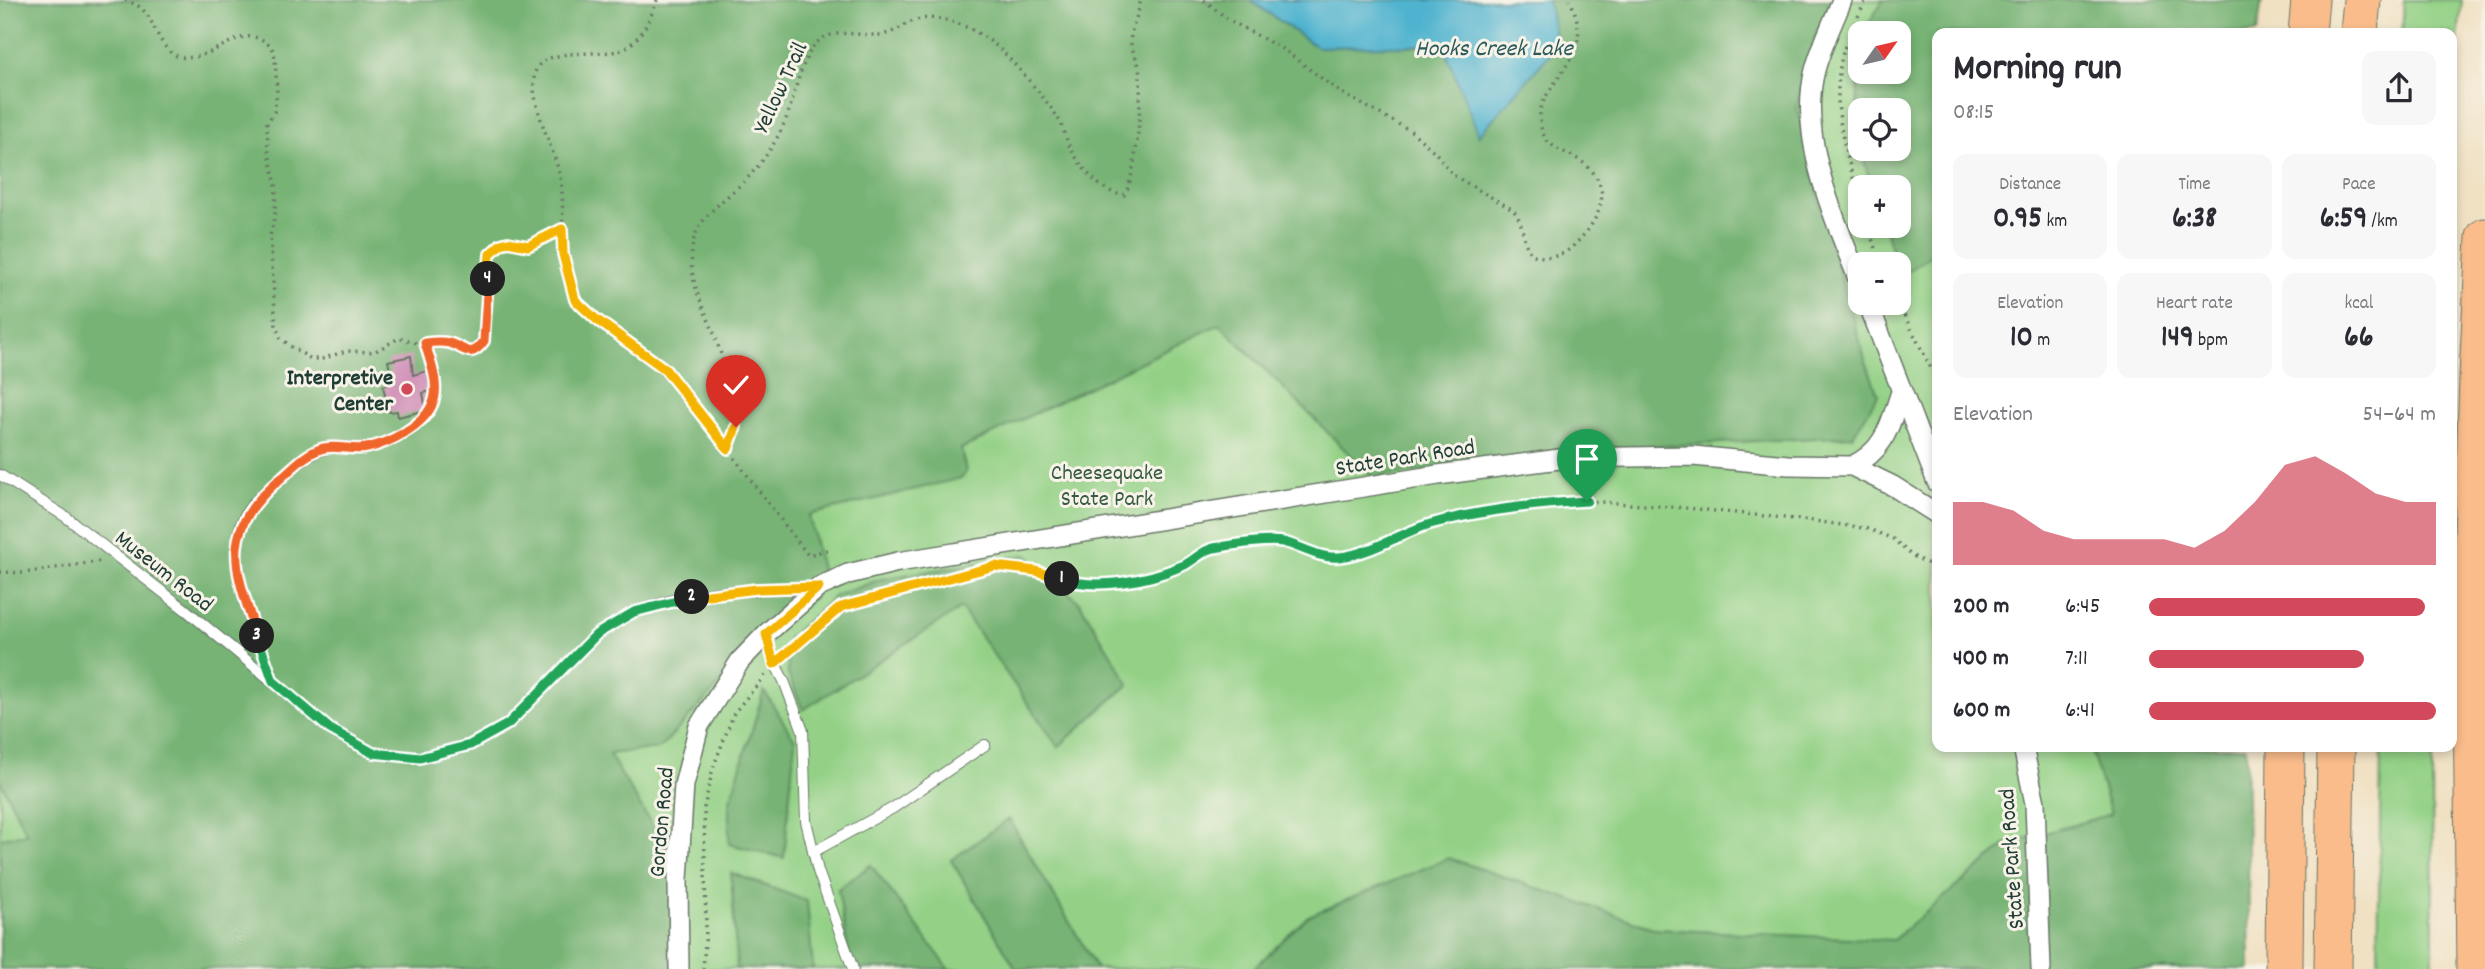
<!DOCTYPE html>
<meta charset="utf-8">
<style>
body{margin:0;font-family:Dekko,sans-serif;background:#f7f7f7;color:#2b2b33;height:100vh;display:flex;flex-direction:column;font-size:26px;white-space:nowrap}
*{box-sizing:border-box;margin:0}
p{font-size:23px;color:#7c7c81}
.icon{flex:none;width:38px;height:38px;fill:none;stroke:currentColor;stroke-width:2;stroke-linecap:round;stroke-linejoin:round}
.map{position:relative;flex:1;overflow:hidden}
.side{position:absolute;left:1932px;top:28px;width:525px;height:724px;display:flex;flex-direction:column;background:#fff;border-radius:14px;box-shadow:0 4px 10px #0003}
.side>*{flex:none}
.needle{width:46px;rotate:56deg}
.fabs{position:absolute;left:1848px;top:21px;display:grid;gap:14px}
.fabs a{display:grid;place-items:center;width:63px;height:63px;border-radius:14px;background:#fff;box-shadow:0 4px 10px #0003;font-size:35px}
.pin{position:absolute;display:grid;place-items:center;width:60px;height:60px;color:#fff;margin:-72px -30px;border-radius:50% 50% 50% 0;rotate:-45deg;box-shadow:0 0 7px #0007}
.pin .icon{rotate:45deg}
.km{position:absolute;width:35px;height:35px;margin:-18px;border-radius:50%;background:#222;color:#fff;font-size:19px;line-height:35px;text-align:center}
.round{display:grid;place-items:center;flex:none;width:74px;height:74px;border-radius:14px;background:#f7f7f7}
.overview{display:flex;align-items:center;justify-content:space-between;height:119px;padding:0 21px}
h1{font-size:38px;font-weight:700;line-height:52px}
.metrics{display:grid;grid-template-columns:repeat(3,1fr);gap:10px;height:119px;padding:7px 21px}
.metrics div{display:grid;align-content:center;border-radius:14px;background:#f7f7f7;text-align:center}
.metrics b{font-size:30px;font-weight:700}
.metrics small{font-size:19px;font-weight:400}
.metrics p{font-size:19px}
.chart{height:196px;padding:14px 21px}
.chart p{display:flex;justify-content:space-between}
.chart svg{width:100%;height:126px;margin-top:7px;fill:#d1495b;opacity:.7}
ul{padding:0 21px;list-style:none;font-size:23px}
li{display:grid;grid-template-columns:112px 84px 1fr;align-items:center;height:52px}
li i{height:18px;border-radius:9px;background:#d1495b}
.map>svg:first-child{display:block}
</style>
<div class="map">
<svg width="2485" height="969" viewBox="0 0 2485 969">
<rect width="100%" height="100%" fill="#f7f3e8"/>
<filter id="ink" filterUnits="userSpaceOnUse"><feTurbulence type="fractalNoise" baseFrequency=".0143" numOctaves="2"/><feDisplacementMap in="SourceGraphic" scale="14" xChannelSelector="R" yChannelSelector="G"/><feConvolveMatrix kernelMatrix="1 2 1 2 8 2 1 2 1" color-interpolation-filters="sRGB"/></filter>
<filter id="wash" filterUnits="userSpaceOnUse"><feTurbulence type="fractalNoise" baseFrequency=".00686" numOctaves="4" result="noise"/><feDisplacementMap in="SourceGraphic" scale="28" xChannelSelector="R" yChannelSelector="G"/><feGaussianBlur stdDeviation="1.57" result="paint"/><feColorMatrix in="noise" values="0 0 0 0 0 0 0 0 0 0 0 0 0 0 0 0 0 1.4 0 .05"/><feComposite in="paint" operator="in"/></filter>
<g filter="url(#wash)">
<rect width="100%" height="100%" fill="#f0e1c3"/>
<path fill="#94d187" stroke="#5a875e" stroke-width="2" fill-rule="evenodd" d="M0 0H2215L1937 33V747H2186L2178 969H0ZM1860 33H1899V72H1860ZM1860 110H1899V149H1860ZM1860 187H1899V226H1860ZM1860 264H1899V303H1860Z
M2404 0H2462L2456 54 2452 152V33H2402Z
M2381 747H2432L2433 969H2378Z"/>
<path fill="#77b374" stroke="#4b7854" stroke-width="2" fill-rule="evenodd" d="M0 0H1250L1317 47 1443 45 1557 46 1548 0H1832L1816 35 1797 106 1825 222 1865 359 1878 395 1853 436 1608 449 1372 477 1220 324 961 449 966 471 962 478 809 515 823 579 810 581 814 597 773 628 660 748 609 754 679 870 678 969H0V838L27 834 0 780Z
M1883 0H2262L2257 33H1937V251L1900 277 1899 264H1896L1884 226H1899V187H1872L1856 136 1860 39V72H1899V33H1863ZM1899 110V149H1860V110Z
M1026 555 1080 603 1129 684 1058 747 961 608 803 710 788 674V638L835 596 881 579Z
M764 691 795 740 784 858 729 844V804Z
M2090 747H2246L2250 969H1253L1308 916 1449 858 1656 929 1893 940 2007 844 2111 814Z
M1009 819 1097 969H1016L951 860Z
M871 865 949 969H851L838 889Z
M731 873 807 901 813 969H737Z"/>
<path fill="#50b3cf" stroke="#387882" stroke-width="2" d="M1250 0H1548L1557 46 1479 135 1443 45 1317 47Z"/>
<g id="blocks">
<path fill="#d08db6" d="M411 356 413 375 427 371 431 391 423 393 426 410 398 417 397 411 389 412 383 386 393 383 388 361Z"/>
</g>
</g>
<g filter="url(#ink)">
<use href="#blocks" fill-opacity="0" stroke="#687666" stroke-width="2"/>
<g fill="none" stroke-linecap="round" stroke-linejoin="round">
<defs>
<path id="lane" d="M0 475 66 517 120 559 186 610 330 729 373 753 420 758 470 745 508 724 597 634 634 612 673 600 713 593 815 587
M766 635 772 658 784 681 803 731 806 821 818 871 853 969
M273 681C257 635 221 562 245 515 254 500 269 488 282 477 315 449 321 444 364 449
M813 852 893 808 985 745"/>
<path id="street" d="M1842 0C1833 23 1821 47 1815 70 1797 139 1836 220 1860 284
M1868 303 1937 482
M1852 466C1886 450 1890 424 1901 392
M2023 747 2035 803 2041 969
M679 969 678 879 684 785 699 726 740 661 766 634 819 587 848 574 898 562 1438 475 1567 458 1693 456 1788 465 1852 466 1893 486 1937 514"/>
<path id="highway" d="M2307 33 2310 0
M2359 33 2362 0
M2284 969 2286 747
M2333 969 2336 747
M2475 969 2471 597 2478 375 2485 237"/>
</defs>
<use href="#lane" stroke="#687666" stroke-width="12"/>
<use href="#street" stroke="#687666" stroke-width="22"/>
<use href="#highway" stroke="#687666" stroke-width="39"/>
<path stroke="#687666" stroke-width="3.5" stroke-dasharray="2 5" stroke-linecap="butt" d="M125 0C132 3 139 5 144 11 156 24 161 54 181 57 216 63 242 17 272 47L275 57 277 92 274 112 267 123 268 149 276 185 275 216 270 236 276 327 281 338 290 346 311 359H322L346 351 374 352 399 338 420 344 450 343 465 351 476 350 484 341 489 262 494 249 501 244 508 242 528 246 562 229
M657 0C652 17 638 44 621 50 603 57 546 46 536 70 526 95 553 147 559 172 568 213 555 259 574 298 583 315 643 352 661 367 677 379 689 400 702 416 738 462 772 509 808 555L827 550
M1204 0 1229 20 1284 50 1340 92 1411 131 1435 152 1453 175 1513 210C1525 223 1521 240 1531 254 1545 259 1559 258 1571 248 1594 227 1617 194 1588 167 1569 148 1540 153 1540 116 1540 105 1546 96 1552 87 1575 52 1588 42 1570 0
M1855 23 1866 0
M1845 46C1828 99 1845 150 1860 201
M1868 226 1880 264
M1898 303 1937 380
M376 445C405 435 437 416 435 381 434 368 428 355 425 343
M728 449C730 443 734 436 735 429 739 406 720 349 711 326 700 300 689 279 692 250 694 215 731 198 752 173 767 157 780 135 788 114 795 93 799 69 811 50 826 25 856 36 879 35 893 34 901 26 913 21 942 10 985 33 1004 53 1020 70 1046 99 1058 118 1062 126 1065 135 1068 143 1078 164 1099 193 1124 195 1137 179 1143 89 1139 67 1137 56 1129 48 1131 36 1132 24 1140 13 1140 0
M0 572 24 573 102 561
M784 655 841 607 995 566 1036 571 1074 583H1120L1183 566 1209 549 1239 544 1282 542 1306 552 1337 558 1382 545 1433 523 1537 505 1587 501 1686 508 1814 521 1869 529 1893 539 1911 555 1927 563 1937 560
M703 969 706 931 704 808 713 768 734 713 767 673"/>
<use href="#lane" stroke="#fff" stroke-width="10"/>
<use href="#street" stroke="#fff" stroke-width="19"/>
<use href="#highway" stroke="#fabc8b" stroke-width="37"/>
</g>
</g>
<g fill="none" stroke-linecap="round" stroke-linejoin="round" filter="url(#ink)">
<defs>
<path id="split-1" d="M1062 579C1098 590 1147 581 1182 566 1193 562 1202 550 1214 548 1233 545 1264 539 1283 542 1301 546 1319 559 1339 557 1373 554 1402 531 1434 523 1482 510 1538 504 1587 501"/>
<path id="split-2" d="M692 597 757 589 819 587 766 634 774 664 841 607 995 566 1036 571 1062 579"/>
<path id="split-3" d="M257 636 273 681 330 729 373 753 420 758 470 745 508 724 597 634 634 612 692 597"/>
<path id="split-4" d="M257 636C234 566 218 532 281 478 294 467 307 452 324 448 339 445 353 451 367 448 389 443 422 427 432 405 441 387 430 361 425 343 433 342 441 341 449 343 465 347 470 361 484 341L488 279"/>
<path id="split-5" d="M488 279 490 254 501 244 508 242 528 246 562 229 563 254 575 300 597 320 665 369 728 449 736 427"/>
</defs>
<use href="#split-1" stroke="#fff" stroke-width="14"/>
<use href="#split-2" stroke="#fff" stroke-width="14"/>
<use href="#split-3" stroke="#fff" stroke-width="14"/>
<use href="#split-4" stroke="#fff" stroke-width="14"/>
<use href="#split-5" stroke="#fff" stroke-width="14"/>
<use href="#split-1" stroke="#22a559" stroke-width="9"/>
<use href="#split-2" stroke="#f5b400" stroke-width="9"/>
<use href="#split-3" stroke="#22a559" stroke-width="9"/>
<use href="#split-4" stroke="#f0652b" stroke-width="9"/>
<use href="#split-5" stroke="#f5b400" stroke-width="9"/>
</g>
<circle fill="#d1495b" stroke="#f7f3e8" stroke-width="2.5" cx="407" cy="389" r="7"/>
<g text-anchor="middle" stroke-width="6" stroke-linejoin="round" paint-order="stroke">
<g font-size="23" fill="#1f3d34" stroke="#f7f3e8">
<text transform="translate(779 87) rotate(-65)" y="8">Yellow Trail</text>
<text transform="translate(1405 456) rotate(-9)" y="8">State Park Road</text>
<text transform="translate(165 570) rotate(38)" y="8">Museum Road</text>
<text transform="translate(660 822) rotate(-85)" y="8">Gordon Road</text>
<text transform="translate(2010 859) rotate(-94)" y="8">State Park Road</text>
</g>
<g font-size="23" font-weight="bold" fill="#1f3d34" stroke="#f7f3e8" text-anchor="end">
<text x="393" y="384">Interpretive<tspan x="393" dy="26">Center</tspan></text>
</g>
<g font-size="23" fill="#365b45" stroke="#f7f3e8">
<text x="1107" y="479">Cheesequake<tspan x="1107" dy="26">State Park</tspan></text>
</g>
<g font-size="24" font-style="italic" fill="#2b5a5b" stroke="#f7f3e8">
<text x="1494" y="55">Hooks Creek Lake</text>
</g>
</g>
</svg>
<div class="fabs">
<a><svg class="needle" viewBox="-14 -14 28 28"><path d="M0-13l5 13h-10z" fill="#e53935"/><path d="M0 13l5-13h-10z" fill="#7c7c81"/></svg></a>
<a><svg class="icon" aria-label="locate" viewBox="0 0 24 24"><circle cx="12" cy="12" r="6"/><path d="M12 2v4M12 18v4M2 12h4M18 12h4"/></svg></a>
<a>+</a>
<a>−</a>
</div>
<div class="pin" style="left:1587px;top:501px;background:#1e9e55"><svg class="icon" aria-label="arrive" viewBox="0 0 24 24"><path d="M6 21V4h12l-3 4 3 4H6"/></svg></div>
<div class="pin" style="left:736px;top:427px;background:#d93025"><svg class="icon" aria-label="check" viewBox="0 0 24 24"><path d="M5 12l5 5 9-10"/></svg></div>
<b class="km" style="left:1062px;top:579px">1</b>
<b class="km" style="left:692px;top:597px">2</b>
<b class="km" style="left:257px;top:636px">3</b>
<b class="km" style="left:488px;top:279px">4</b>
<section class="side">
<div class="overview"><div><h1>Morning run</h1><p>08:15</p></div><a class="round"><svg class="icon" aria-label="share" viewBox="0 0 24 24"><path d="M12 15V3M7 8l5-5 5 5M5 13v7h14v-7"/></svg></a></div>
<div class="metrics">
<div><p>Distance</p><b>0.95<small> km</small></b></div>
<div><p>Time</p><b>6:38</b></div>
<div><p>Pace</p><b>6:59<small> /km</small></b></div>
</div>
<div class="metrics">
<div><p>Elevation</p><b>10<small> m</small></b></div>
<div><p>Heart rate</p><b>149<small> bpm</small></b></div>
<div><p>kcal</p><b>66</b></div>
</div>
<div class="chart"><p><span>Elevation</span>54–64 m</p>
<svg viewBox="0 0 160 44" preserveAspectRatio="none"><path d="M0 44V22L10 22L20 25L30 32L40 35L50 35L60 35L70 35L80 38L90 32L100 22L110 9L120 6L130 12L140 19L150 22L160 22V44z"/></svg>
</div>
<ul>
<li><b>200 m</b>6:45<i style="width:96%"></i></li>
<li><b>400 m</b>7:11<i style="width:75%"></i></li>
<li><b>600 m</b>6:41<i style="width:100%"></i></li>
</ul>
</section>
</div>
